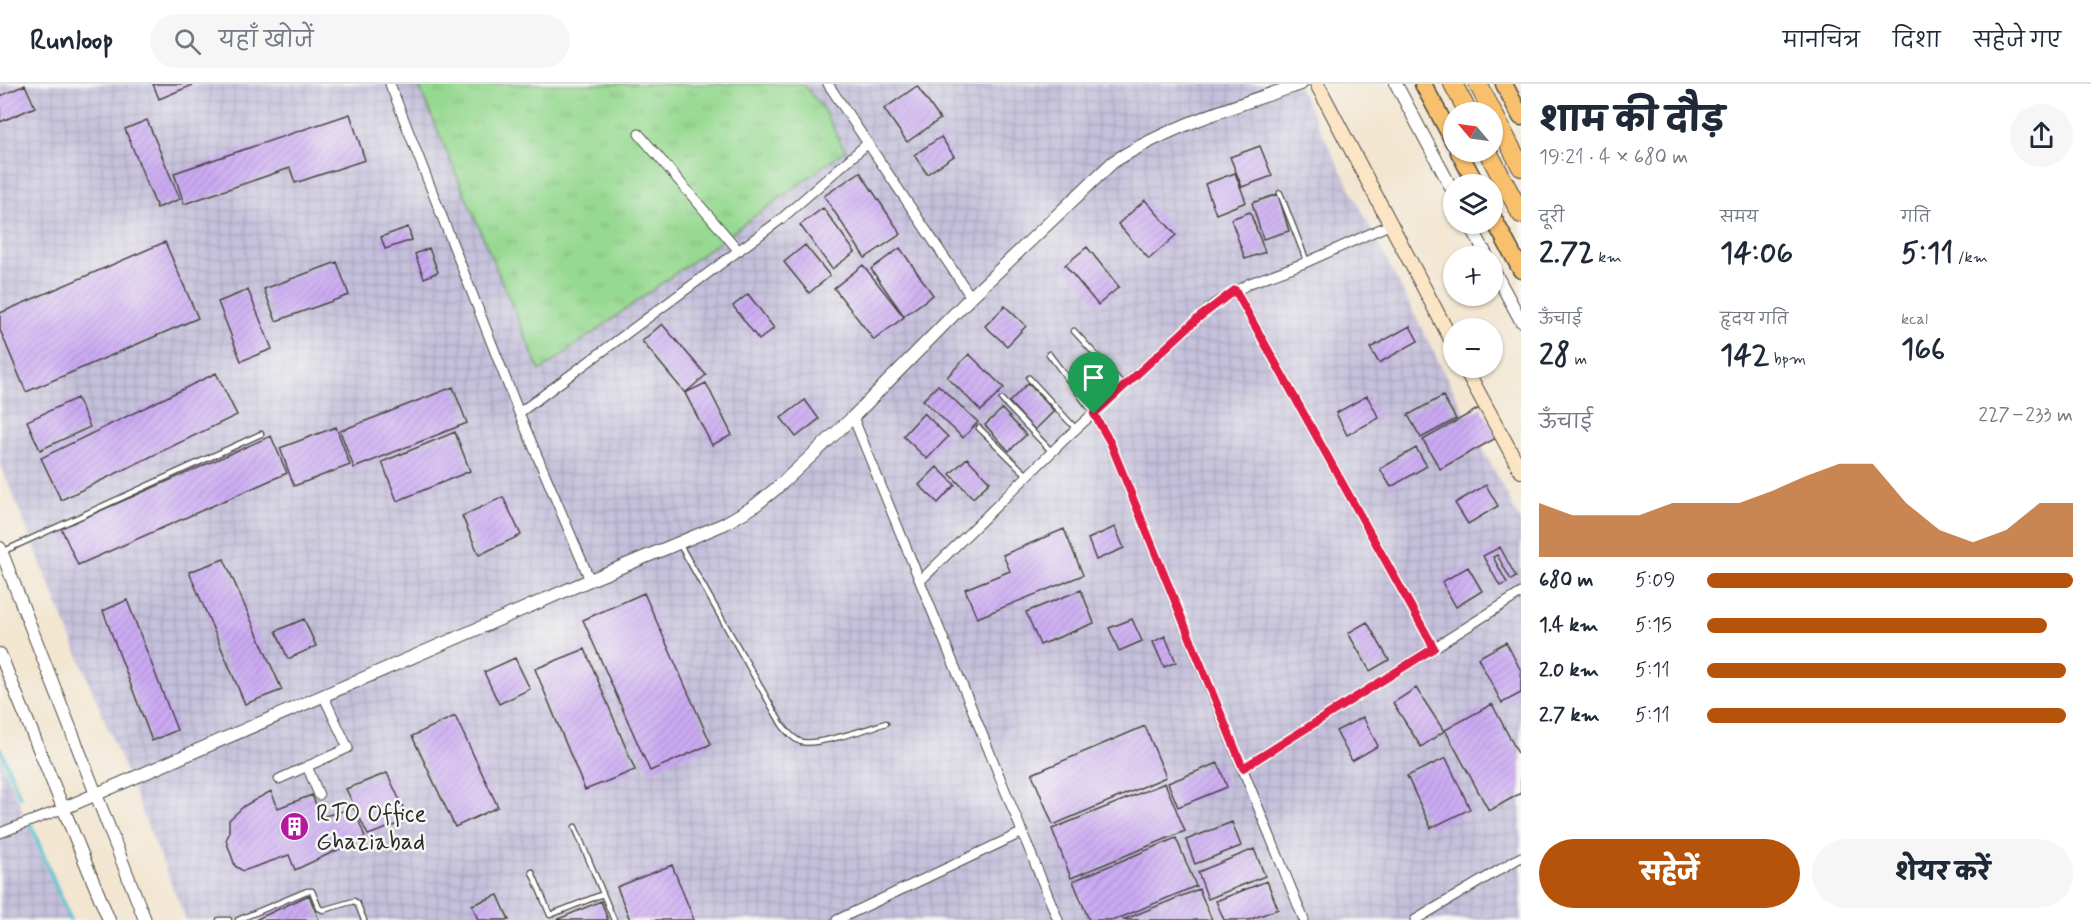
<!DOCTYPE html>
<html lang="hi">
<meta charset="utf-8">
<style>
body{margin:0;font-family:Mynerve,"Playpen Sans Deva",sans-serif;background:#f6f6f7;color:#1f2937;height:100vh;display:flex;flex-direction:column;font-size:22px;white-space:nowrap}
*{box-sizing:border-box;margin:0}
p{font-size:20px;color:#747a83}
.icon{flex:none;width:33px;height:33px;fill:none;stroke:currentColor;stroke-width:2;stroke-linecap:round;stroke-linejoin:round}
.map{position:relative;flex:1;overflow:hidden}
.drawer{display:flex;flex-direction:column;background:#fff;width:570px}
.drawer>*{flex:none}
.needle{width:39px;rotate:299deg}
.controls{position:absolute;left:1443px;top:18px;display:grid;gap:12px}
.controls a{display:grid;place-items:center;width:60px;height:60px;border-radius:50%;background:#fff;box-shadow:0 2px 4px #0004;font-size:30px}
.pin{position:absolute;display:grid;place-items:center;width:51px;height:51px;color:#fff;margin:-62px -26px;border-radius:50% 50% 50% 0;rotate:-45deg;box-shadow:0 0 6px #0007}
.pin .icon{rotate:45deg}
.round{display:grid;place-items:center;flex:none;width:63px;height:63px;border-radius:32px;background:#f6f6f7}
.headline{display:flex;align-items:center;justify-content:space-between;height:102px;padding:0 18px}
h1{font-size:33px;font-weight:800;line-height:45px}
.figures{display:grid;grid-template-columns:repeat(3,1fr);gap:9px;height:102px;padding:6px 18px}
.figures div{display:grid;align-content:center}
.figures b{font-size:30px;font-weight:800}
.figures small{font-size:16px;font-weight:400}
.figures p{font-size:16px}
.chart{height:168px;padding:12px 18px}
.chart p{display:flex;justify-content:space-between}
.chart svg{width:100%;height:108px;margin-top:6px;fill:#b45309;opacity:.7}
.button{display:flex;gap:12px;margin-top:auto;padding:12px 18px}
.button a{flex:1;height:69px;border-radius:36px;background:#b45309;color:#fff;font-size:24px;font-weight:800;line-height:69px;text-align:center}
.button a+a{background:#f6f6f7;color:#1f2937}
ul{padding:0 18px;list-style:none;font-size:20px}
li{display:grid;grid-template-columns:96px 72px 1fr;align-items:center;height:45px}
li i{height:15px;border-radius:8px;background:#b45309}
header{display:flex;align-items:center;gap:36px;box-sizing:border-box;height:84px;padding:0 30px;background:#fff;border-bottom:2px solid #e0e1e3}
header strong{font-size:28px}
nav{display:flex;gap:33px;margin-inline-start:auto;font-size:21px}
.search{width:420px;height:54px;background:#f6f6f7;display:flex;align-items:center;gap:15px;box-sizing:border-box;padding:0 21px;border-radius:33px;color:#747a83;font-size:22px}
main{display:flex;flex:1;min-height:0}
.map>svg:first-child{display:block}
</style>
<header>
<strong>Runloop</strong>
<div class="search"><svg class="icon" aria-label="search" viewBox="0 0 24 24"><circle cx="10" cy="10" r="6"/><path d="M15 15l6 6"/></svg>यहाँ खोजें</div>
<nav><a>मानचित्र</a><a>दिशा</a><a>सहेजे गए</a></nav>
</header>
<main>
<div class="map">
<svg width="1521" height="836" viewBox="0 0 1521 836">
<defs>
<pattern id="industrial-grid" width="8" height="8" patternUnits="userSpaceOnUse" patternTransform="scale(1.5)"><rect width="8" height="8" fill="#c5c0db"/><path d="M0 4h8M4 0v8" fill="none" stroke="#a9a5bc"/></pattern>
<pattern id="grass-tufts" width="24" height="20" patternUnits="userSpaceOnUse" patternTransform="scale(1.5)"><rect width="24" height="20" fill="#96d990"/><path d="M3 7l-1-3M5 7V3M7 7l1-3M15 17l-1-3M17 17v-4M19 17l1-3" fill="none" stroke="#81ba7c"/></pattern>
<pattern id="building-hatch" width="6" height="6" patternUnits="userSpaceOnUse" patternTransform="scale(1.5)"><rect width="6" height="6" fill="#cbaaf2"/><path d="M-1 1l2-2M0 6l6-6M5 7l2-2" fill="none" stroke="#ae92d0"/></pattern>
</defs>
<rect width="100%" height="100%" fill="#f6f6f2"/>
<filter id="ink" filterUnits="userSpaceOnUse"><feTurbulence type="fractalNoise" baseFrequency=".0167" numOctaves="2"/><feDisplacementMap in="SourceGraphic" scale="12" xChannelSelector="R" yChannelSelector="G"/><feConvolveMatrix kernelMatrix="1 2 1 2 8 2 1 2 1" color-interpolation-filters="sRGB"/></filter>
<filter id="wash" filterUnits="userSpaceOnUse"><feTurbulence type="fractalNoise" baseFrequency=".008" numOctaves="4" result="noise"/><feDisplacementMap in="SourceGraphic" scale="24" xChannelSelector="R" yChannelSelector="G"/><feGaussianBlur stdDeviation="1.35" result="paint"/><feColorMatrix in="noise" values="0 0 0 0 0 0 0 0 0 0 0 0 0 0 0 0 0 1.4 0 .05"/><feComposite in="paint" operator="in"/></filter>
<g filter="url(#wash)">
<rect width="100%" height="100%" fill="#f3e6d1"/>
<path fill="url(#industrial-grid)" d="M0 0H1297L1521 439V836H186L0 379Z
M0 673 68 836H0Z"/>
<path fill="url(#grass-tufts)" stroke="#60825e" stroke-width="1.5" d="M418 0H803L823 24 845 67 540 287Z"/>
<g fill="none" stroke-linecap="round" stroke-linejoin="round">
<path stroke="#5ac6d2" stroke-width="4" d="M0 664 20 713
M31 741 70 836"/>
</g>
<g id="blocks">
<path fill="url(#building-hatch)" d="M153 0H195L159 15Z
M25 1 35 23 0 38V12Z
M917 2 940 35 907 58 884 25Z
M350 30 365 76 295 99 290 84 184 120 174 89Z
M147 36 180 115 157 124 125 45Z
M941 53 954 72 927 90 914 71Z
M1260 62 1272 92 1242 103 1230 73Z
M860 88 901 150 865 174 824 112Z
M1235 89 1246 118 1216 130 1205 100Z
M1278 110 1289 147 1263 155 1252 119Z
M1145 116 1176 151 1149 175 1118 140Z
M823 124 855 168 832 185 800 141Z
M1250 128 1265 168 1245 175 1231 135Z
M408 143 412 156 385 165 381 153Z
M165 158 198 234 26 308 0 246V229Z
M805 161 830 192 809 209 784 178Z
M1087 163 1119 203 1098 221 1065 181Z
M429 164 438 188 424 194 415 170Z
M900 164 933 211 904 232 871 185Z
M337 178 349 211 276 237 264 205Z
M863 181 904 233 874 256 834 204Z
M248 206 272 265 241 277 218 218Z
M748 210 774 244 759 256 733 222Z
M1005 222 1026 242 1007 262 985 242Z
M662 240 706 291 685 309 642 257Z
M1410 242 1418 257 1379 279 1370 264Z
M969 270 1004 304 981 327 947 293Z
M216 289 237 331 61 416 41 374Z
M706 299 732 351 712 361 685 309Z
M1028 299 1054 327 1035 346 1009 318Z
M938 301 978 338 963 354 923 316Z
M453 303 467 339 354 384 340 347Z
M1367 312 1379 334 1347 351 1336 329Z
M1443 312 1456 335 1421 354 1408 331Z
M77 314 90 343 40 366 27 337Z
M805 316 819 335 796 353 781 334Z
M1481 323 1498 353 1440 385 1423 356Z
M1002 325 1026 351 1009 367 985 341Z
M924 329 948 353 927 375 903 352Z
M336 343 350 381 294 402 280 364Z
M455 348 470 387 397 417 382 378Z
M271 352 287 389 78 481 61 444Z
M1416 364 1427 382 1391 403 1380 385Z
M967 374 990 398 973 414 950 390Z
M937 383 955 401 938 419 919 401Z
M1486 401 1498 422 1468 440 1455 419Z
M503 413 521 451 479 471 462 432Z
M1115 443 1124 464 1096 476 1088 455Z
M1064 445 1083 491 977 534 965 505 1010 487 1003 471Z
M1500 463 1516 493 1511 496 1497 471 1493 473 1507 499 1500 502 1483 472Z
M224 475 282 606 245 620 189 488Z
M1468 483 1482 507 1456 523 1442 498Z
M1081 506 1094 539 1040 561 1026 528Z
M644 509 711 660 650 687 583 536Z
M127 516 177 646 152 657 103 527Z
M304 535 316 562 288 575 276 547Z
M1132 535 1142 557 1119 567 1109 544Z
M1367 538 1389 576 1370 587 1348 549Z
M1165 552 1176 578 1164 583 1153 558Z
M1506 558 1521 587V609L1502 619 1478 574Z
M585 565 635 686 585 706 535 585Z
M515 574 530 605 499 620 484 588Z
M1416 604 1444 647 1421 663 1393 619Z
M1492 620 1521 675V709L1489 727 1445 646Z
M455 632 498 723 455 743 412 652Z
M1363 633 1378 662 1352 677 1336 647Z
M1145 642 1166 693 1053 741 1032 690Z
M1446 674 1470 725 1431 744 1407 692Z
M1218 679 1227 703 1178 723 1168 699Z
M387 689 409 736 368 751 346 705Z
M1165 699 1185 747 1071 794 1052 745Z
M271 707 278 724 312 711 321 733 354 724 365 753 295 786 289 771 243 787 235 782 226 756 229 750V736L244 722Z
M1232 738 1241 762 1195 780 1186 756Z
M1176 754 1196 802 1115 836H1089L1073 797Z
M1254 765 1265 792 1208 815 1198 788Z
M672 781 694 836H630L617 803Z
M1267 797 1278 825 1249 836H1224L1216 817Z
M1199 805 1212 836H1123Z
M309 811 319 836H255Z
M498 811 509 836H478L472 821Z
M601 817 608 836H556Z"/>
</g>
</g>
<g filter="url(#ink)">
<use href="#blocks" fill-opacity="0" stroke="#494744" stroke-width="1.5"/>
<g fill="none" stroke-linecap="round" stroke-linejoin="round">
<defs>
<path id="service" d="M1280 109 1307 178
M1074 247 1124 302
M1049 270 1094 330
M1029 294 1076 345
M1002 316 1052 368
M979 344 1027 391
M680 461 782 641C787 647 792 654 799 657 811 664 870 644 886 639
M2 468 261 350
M575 743 614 836
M532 788 550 831 603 810
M219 836H229
M238 836 307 807H312L319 824 323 826 354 817 357 819 364 836"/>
<path id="minor" d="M390 0 519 329 590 496
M828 0 971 213
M639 50 739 167
M1235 206 1434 564
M519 329 780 136 868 59
M1094 330 1110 358 1304 836
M853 333 1058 836
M921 496 1065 355 1214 220 1250 199 1307 178 1389 141
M307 682 319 711
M1243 684 1521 509
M279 695 348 664 323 611
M0 749 62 725
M837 836 1023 748
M1415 836 1521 773"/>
<path id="tertiary" d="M1396 0 1454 109
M1470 140 1487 172
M1492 183 1521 237
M0 464 145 836
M0 570 109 836
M62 725 590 496 724 440 753 423 778 403 853 333 971 213 1113 78C1170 42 1237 21 1301 0"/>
<path id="secondary" d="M1317 0 1454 261
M1465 284 1521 387"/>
<path id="trunk" d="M1423 0 1454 58
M1504 0 1521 33
M1459 68 1476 100
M1492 132 1521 186"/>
<path id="motorway" d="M1453 0 1468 28
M1478 0 1521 83
M1488 68 1521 130"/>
</defs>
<use href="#service" stroke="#494744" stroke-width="7"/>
<use href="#minor" stroke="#494744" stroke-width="11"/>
<use href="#tertiary" stroke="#494744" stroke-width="14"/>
<use href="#secondary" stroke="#494744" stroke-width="16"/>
<use href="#trunk" stroke="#494744" stroke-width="19"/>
<use href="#motorway" stroke="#494744" stroke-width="20"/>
<use href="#service" stroke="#fff" stroke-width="4.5"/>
<use href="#minor" stroke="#fff" stroke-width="9"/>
<use href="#tertiary" stroke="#fff" stroke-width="12"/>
<use href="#secondary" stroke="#fce5c4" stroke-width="14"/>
<use href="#trunk" stroke="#f8bf6c" stroke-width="16"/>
<use href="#motorway" stroke="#f8bf6c" stroke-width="18"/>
</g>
</g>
<g fill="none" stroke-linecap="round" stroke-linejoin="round" filter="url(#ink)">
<defs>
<path id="route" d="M1235 206 1434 564 1243 684 1110 358 1094 330 1197 235Z"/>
</defs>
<use href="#route" stroke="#fff" stroke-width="12"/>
<use href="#route" stroke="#e11d48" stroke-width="8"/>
</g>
<defs>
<symbol id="building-disc" viewBox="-11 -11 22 22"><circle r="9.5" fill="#b5179e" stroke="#f6f6f2"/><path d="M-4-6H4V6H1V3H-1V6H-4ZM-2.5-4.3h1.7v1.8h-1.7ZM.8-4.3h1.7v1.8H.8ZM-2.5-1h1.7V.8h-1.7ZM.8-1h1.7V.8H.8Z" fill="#fff"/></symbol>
</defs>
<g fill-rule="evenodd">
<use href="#building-disc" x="278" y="726" width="33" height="33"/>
</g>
<g text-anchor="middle" stroke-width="5" stroke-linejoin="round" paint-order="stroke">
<g font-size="24" fill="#2b2b2b" stroke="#f6f6f2" text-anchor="start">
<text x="316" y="737">RTO Office<tspan x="316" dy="28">Ghaziabad</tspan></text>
</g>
</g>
</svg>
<div class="controls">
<a><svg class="needle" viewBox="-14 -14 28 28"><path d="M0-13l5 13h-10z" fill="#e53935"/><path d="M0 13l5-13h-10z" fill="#747a83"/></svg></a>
<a><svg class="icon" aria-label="layers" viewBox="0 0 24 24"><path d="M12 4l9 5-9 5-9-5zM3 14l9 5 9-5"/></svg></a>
<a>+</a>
<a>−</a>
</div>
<div class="pin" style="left:1094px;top:330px;background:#1e9e55"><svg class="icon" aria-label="arrive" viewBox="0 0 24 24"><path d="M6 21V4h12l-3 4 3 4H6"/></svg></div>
</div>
<section class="drawer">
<div class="headline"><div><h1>शाम की दौड़</h1><p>19:21 · 4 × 680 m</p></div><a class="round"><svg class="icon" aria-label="share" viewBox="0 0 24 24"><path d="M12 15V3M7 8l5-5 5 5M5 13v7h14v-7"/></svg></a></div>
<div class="figures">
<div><p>दूरी</p><b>2.72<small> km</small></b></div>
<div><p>समय</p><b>14:06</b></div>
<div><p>गति</p><b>5:11<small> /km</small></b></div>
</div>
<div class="figures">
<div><p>ऊँचाई</p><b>28<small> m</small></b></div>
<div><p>हृदय गति</p><b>142<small> bpm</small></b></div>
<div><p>kcal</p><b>166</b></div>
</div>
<div class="chart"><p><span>ऊँचाई</span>227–233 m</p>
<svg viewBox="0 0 160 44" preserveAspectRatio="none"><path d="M0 44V22L10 27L20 27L30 27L40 22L50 22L60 22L70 17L80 11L90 6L100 6L110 22L120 33L130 38L140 33L150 22L160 22V44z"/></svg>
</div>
<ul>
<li><b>680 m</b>5:09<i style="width:100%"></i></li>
<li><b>1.4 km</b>5:15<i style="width:93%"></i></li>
<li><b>2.0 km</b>5:11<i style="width:98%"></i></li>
<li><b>2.7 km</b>5:11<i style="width:98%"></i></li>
</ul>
<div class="button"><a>सहेजें</a><a>शेयर करें</a></div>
</section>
</main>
